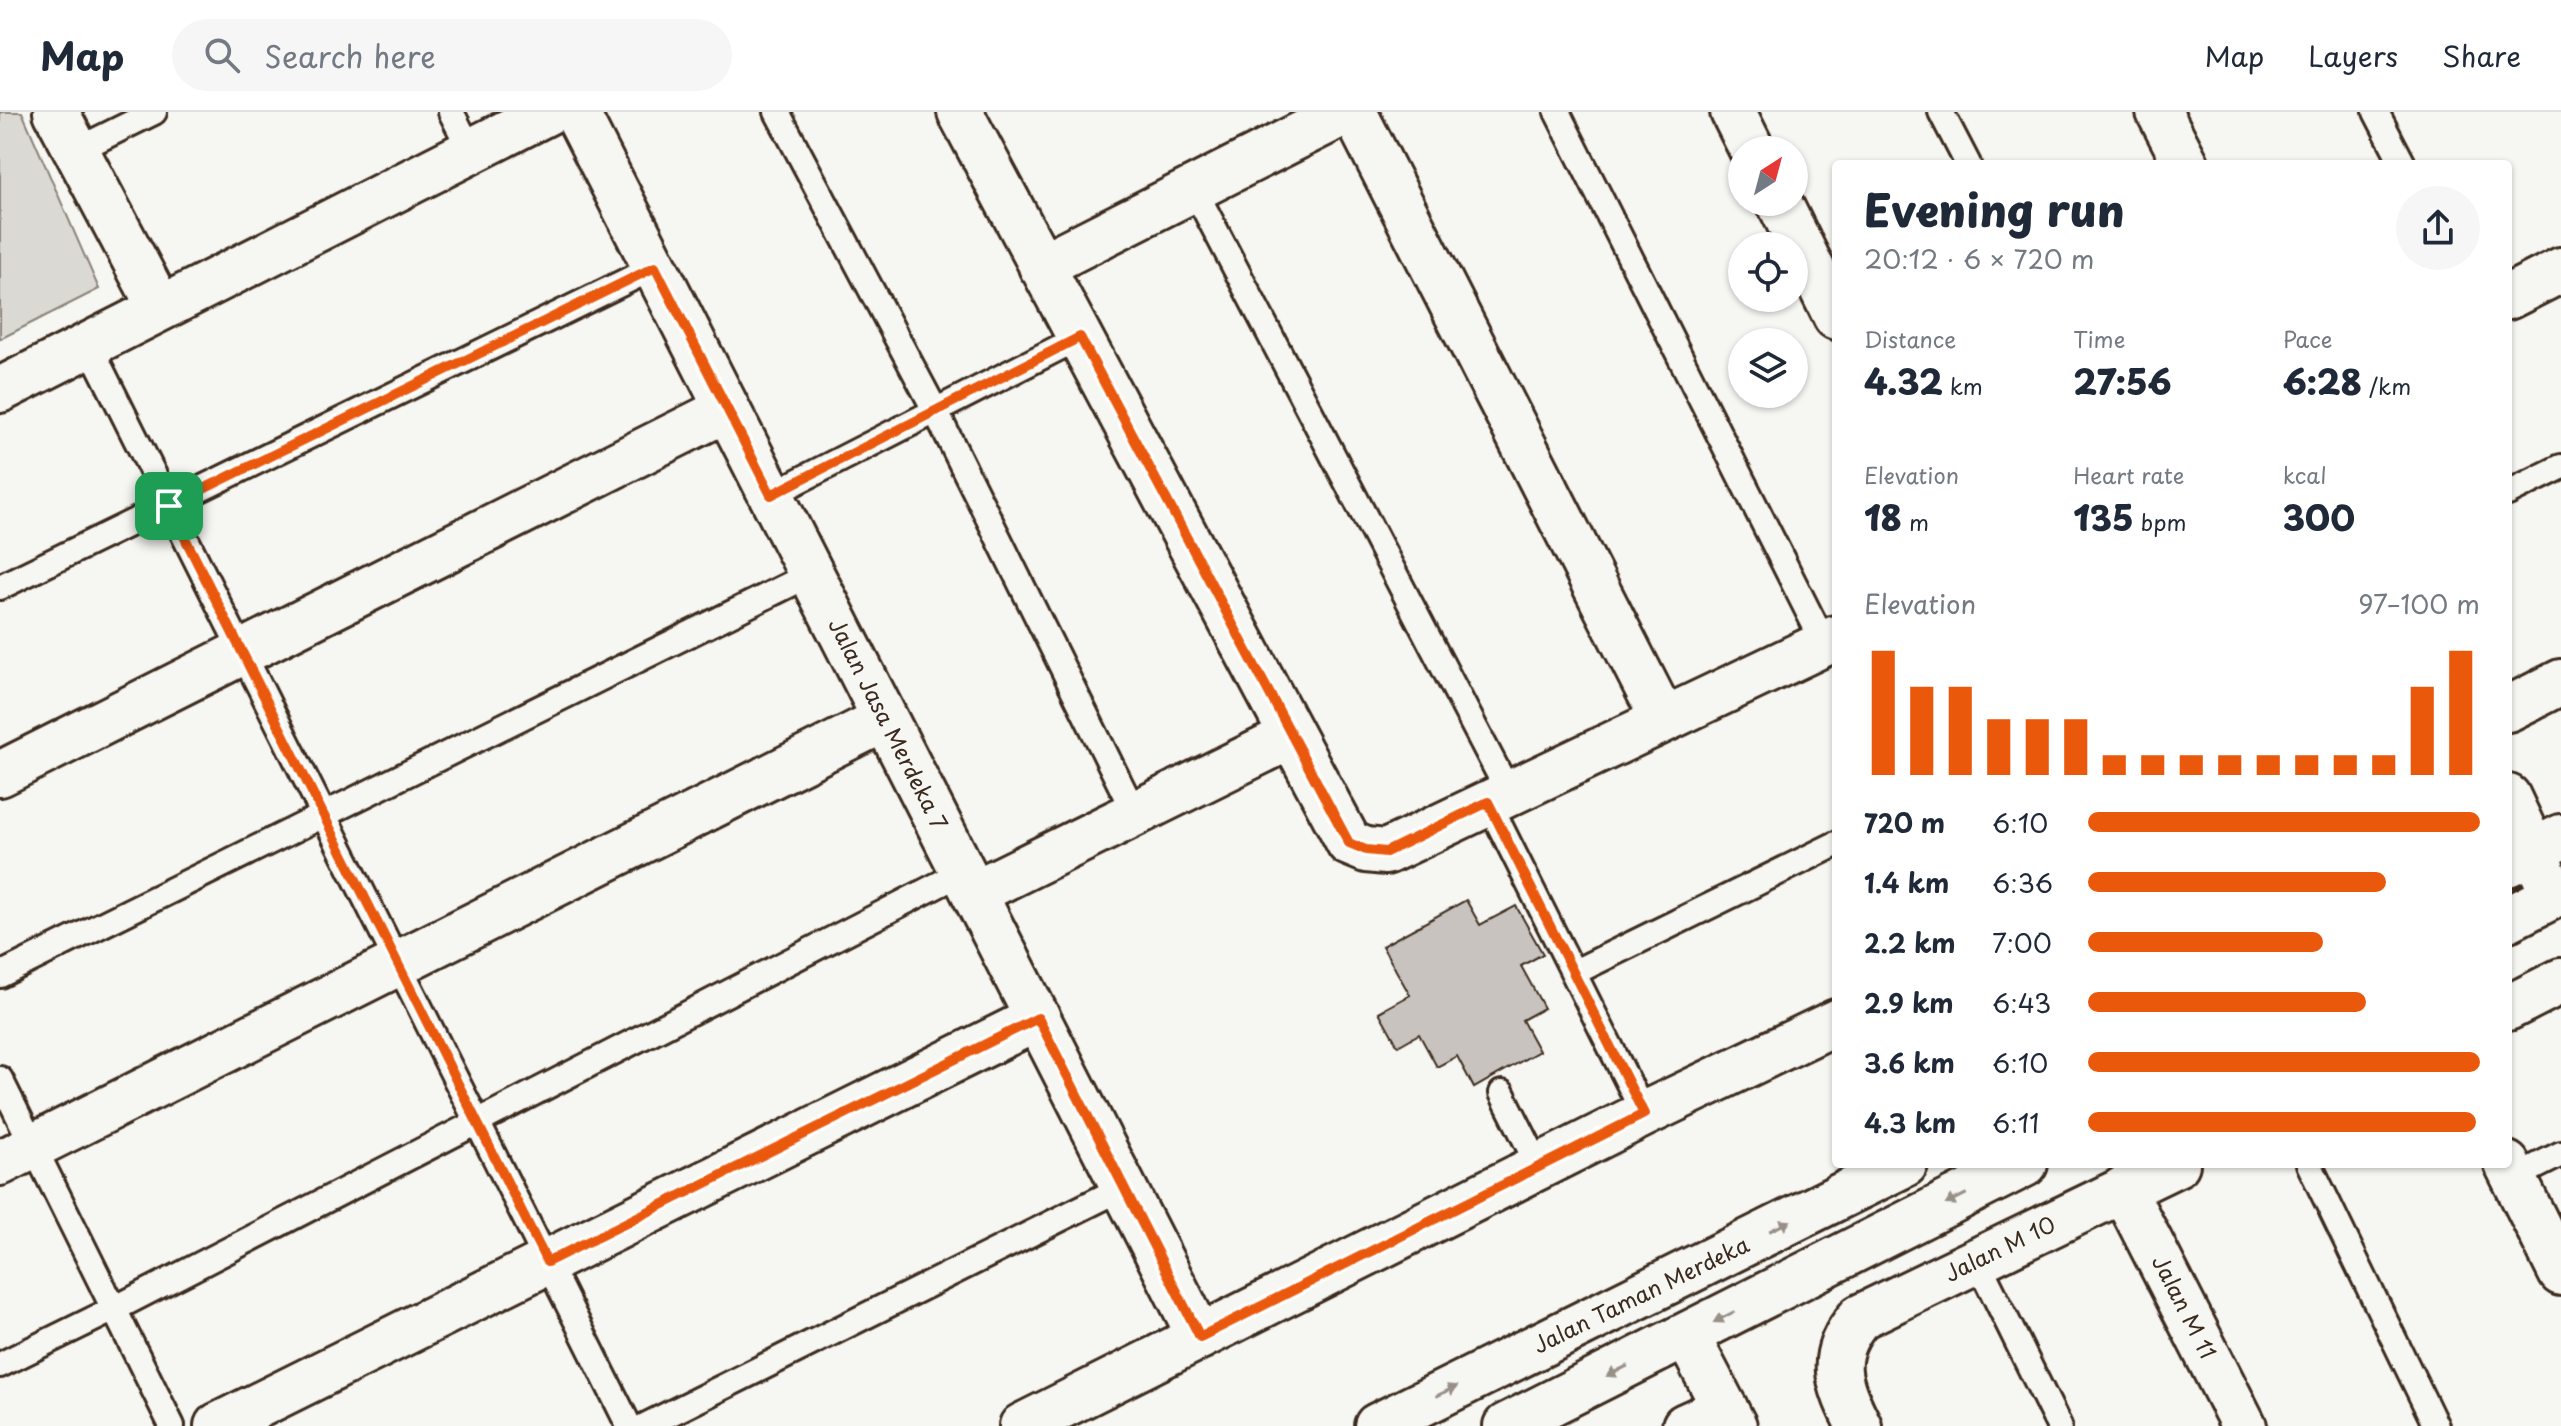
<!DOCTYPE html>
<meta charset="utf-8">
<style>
body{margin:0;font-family:"Playpen Sans",sans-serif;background:#f6f6f7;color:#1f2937;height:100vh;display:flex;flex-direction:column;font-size:30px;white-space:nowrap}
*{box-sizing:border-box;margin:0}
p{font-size:26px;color:#747a83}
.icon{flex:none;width:44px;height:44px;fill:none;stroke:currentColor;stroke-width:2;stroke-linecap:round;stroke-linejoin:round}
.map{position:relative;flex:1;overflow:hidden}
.drawer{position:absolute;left:1832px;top:48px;width:680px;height:1008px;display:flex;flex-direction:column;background:#fff;border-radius:8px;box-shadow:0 2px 6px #0004}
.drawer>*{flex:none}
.needle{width:52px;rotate:36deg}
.buttons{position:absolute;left:1728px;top:24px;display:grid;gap:16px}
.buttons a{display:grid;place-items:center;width:80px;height:80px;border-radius:50%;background:#fff;box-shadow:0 2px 6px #0004;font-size:40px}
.pin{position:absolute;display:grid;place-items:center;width:68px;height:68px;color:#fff;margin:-34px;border-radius:16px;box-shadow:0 4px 12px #0006}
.round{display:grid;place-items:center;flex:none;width:84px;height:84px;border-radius:42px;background:#f6f6f7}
.summary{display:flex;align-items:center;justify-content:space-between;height:136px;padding:0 32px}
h1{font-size:44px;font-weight:800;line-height:60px}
.stats{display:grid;grid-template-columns:repeat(3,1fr);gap:12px;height:136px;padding:8px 32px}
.stats div{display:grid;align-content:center}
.stats b{font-size:34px;font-weight:800}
.stats small{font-size:22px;font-weight:400}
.stats p{font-size:22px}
.chart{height:224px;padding:16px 32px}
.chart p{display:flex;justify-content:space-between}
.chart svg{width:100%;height:144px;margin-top:8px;stroke:#ea580c;stroke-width:6}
ul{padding:0 32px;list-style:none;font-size:26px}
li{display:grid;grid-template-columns:128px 96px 1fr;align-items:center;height:60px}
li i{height:20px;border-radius:10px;background:#ea580c}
header{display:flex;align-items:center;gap:48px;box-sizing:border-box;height:112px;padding:0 40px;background:#fff;border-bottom:2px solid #e0e1e3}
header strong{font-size:38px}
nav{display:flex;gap:44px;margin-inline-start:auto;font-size:28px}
.search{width:560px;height:72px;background:#f6f6f7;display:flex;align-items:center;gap:20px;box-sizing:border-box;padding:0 28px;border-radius:44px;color:#747a83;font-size:30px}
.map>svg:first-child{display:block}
</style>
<header>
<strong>Map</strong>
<div class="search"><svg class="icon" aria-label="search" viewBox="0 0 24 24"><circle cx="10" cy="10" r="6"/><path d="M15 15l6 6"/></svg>Search here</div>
<nav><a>Map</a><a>Layers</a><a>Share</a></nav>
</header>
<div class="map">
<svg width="2561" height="1314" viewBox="0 0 2561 1314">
<rect width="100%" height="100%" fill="#f6f6f2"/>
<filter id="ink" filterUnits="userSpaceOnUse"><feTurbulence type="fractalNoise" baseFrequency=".0125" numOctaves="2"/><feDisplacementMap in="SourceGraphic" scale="16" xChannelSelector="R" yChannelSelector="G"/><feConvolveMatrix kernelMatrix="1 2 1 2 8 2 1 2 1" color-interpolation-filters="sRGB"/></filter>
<g filter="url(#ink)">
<path fill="#dad9d3" stroke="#8a8278" stroke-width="2" d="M0 0H22L99 177 0 227Z"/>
<path fill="#c8c3be" stroke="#3b2a1e" stroke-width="2" d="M1466 788 1480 813 1516 794 1543 842 1521 854 1544 896 1522 908 1539 939 1474 976 1457 944 1437 955 1419 922 1398 934 1379 900 1410 883 1382 834Z"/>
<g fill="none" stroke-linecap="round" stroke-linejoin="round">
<defs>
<path id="lane" d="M451 0 471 39
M777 0 935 298 1135 702
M1557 0 1824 531
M1941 0 1968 52
M2376 0 2403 52
M77 38 154 0
M1194 77 1509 681
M89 233 629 1314
M2508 381 2561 355
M771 383 1080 225
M0 475 655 155
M1488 690 1644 1002
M1575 860 1836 732
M0 863 811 462
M0 967 172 1314
M1502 981 1539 1055
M2309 1052 2436 1314
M2513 1066 2561 1042
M1977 1148 2059 1314
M0 1253 114 1197 963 760
M645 1314 1124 1075"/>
<path id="street" d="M56 0 160 196
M576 0 1200 1225
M960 0 1349 731 1366 738 1386 740 1836 526
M1354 0 1663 607
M1733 0 1752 38
M2159 0 2186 52
M1779 90 1836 205
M1041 154 1346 0
M2508 185 2561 158
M0 278 548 0
M2508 597 2561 570
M0 662 727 297
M2508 685 2554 784
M974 781 1292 624
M2508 896 2561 869
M0 1051 885 607
M2507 1052 2561 1161
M2123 1077 2244 1314
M217 1314 1038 906
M1022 1314 1644 1002 1836 910
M1685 1314 1725 1296
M1859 1314C1838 1273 1826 1244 1860 1205L2177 1052"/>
<path id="secondary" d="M2508 752 2561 725
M2508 807 2561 780
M1687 1224 1734 1314
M1377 1314 1905 1052
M1506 1314 2025 1052"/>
</defs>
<use href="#lane" stroke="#3b2a1e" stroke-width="30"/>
<use href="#street" stroke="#3b2a1e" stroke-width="50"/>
<use href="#secondary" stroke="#3b2a1e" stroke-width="50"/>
<use href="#lane" stroke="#f6f6f2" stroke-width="24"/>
<use href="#street" stroke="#f6f6f2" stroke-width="44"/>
<use href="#secondary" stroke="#f6f6f2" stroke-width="44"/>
</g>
<defs><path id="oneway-solid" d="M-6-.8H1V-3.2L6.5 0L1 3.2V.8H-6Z" transform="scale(2)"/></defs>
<g fill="#989088">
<use href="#oneway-solid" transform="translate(1956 1087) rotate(153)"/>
<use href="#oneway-solid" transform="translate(1780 1114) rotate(-26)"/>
<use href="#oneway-solid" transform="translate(1724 1205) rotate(153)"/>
<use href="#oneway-solid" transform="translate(1617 1259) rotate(154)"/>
<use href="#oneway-solid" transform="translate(1447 1279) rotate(-26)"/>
</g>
</g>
<g fill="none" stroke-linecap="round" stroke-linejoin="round" filter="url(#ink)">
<defs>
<path id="route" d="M655 155 771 383 1080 225 1349 731 1366 738 1386 740 1488 690 1644 1002 1200 1225 1038 906 547 1150 169 394Z"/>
</defs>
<use href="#route" stroke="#fff" stroke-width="16"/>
<use href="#route" stroke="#ea580c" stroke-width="10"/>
</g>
<g text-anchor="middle" stroke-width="6" stroke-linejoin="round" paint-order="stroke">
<g font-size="22" fill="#3b2a1e" stroke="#f6f6f2">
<text transform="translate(888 612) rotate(63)" y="8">Jalan Jasa Merdeka 7</text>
<text transform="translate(2000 1137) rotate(-26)" y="8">Jalan M 10</text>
<text transform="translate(1641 1183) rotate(-26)" y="8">Jalan Taman Merdeka</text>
<text transform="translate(2184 1195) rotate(63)" y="8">Jalan M 11</text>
</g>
</g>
</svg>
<div class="buttons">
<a><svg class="needle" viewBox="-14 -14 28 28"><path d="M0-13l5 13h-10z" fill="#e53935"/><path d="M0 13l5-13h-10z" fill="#747a83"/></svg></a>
<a><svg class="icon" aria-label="locate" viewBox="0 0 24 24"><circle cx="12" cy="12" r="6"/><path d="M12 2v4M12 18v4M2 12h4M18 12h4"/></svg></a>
<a><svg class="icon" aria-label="layers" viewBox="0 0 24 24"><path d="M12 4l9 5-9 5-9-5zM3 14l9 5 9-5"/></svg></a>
</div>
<div class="pin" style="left:169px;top:394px;background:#1e9e55"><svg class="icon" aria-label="arrive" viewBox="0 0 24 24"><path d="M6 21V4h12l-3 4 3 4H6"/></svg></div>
<section class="drawer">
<div class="summary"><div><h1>Evening run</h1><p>20:12 · 6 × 720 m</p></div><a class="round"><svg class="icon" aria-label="share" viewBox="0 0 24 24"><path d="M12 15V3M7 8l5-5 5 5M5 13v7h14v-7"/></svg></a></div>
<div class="stats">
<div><p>Distance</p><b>4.32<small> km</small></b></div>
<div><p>Time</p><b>27:56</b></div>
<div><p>Pace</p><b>6:28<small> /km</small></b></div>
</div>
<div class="stats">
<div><p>Elevation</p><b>18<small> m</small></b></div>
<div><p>Heart rate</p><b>135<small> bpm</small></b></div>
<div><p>kcal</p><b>300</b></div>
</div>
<div class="chart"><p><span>Elevation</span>97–100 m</p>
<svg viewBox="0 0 160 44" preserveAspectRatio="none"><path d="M5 44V6M15 44V17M25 44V17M35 44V27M45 44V27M55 44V27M65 44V38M75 44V38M85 44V38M95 44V38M105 44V38M115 44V38M125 44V38M135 44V38M145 44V17M155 44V6"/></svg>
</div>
<ul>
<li><b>720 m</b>6:10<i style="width:100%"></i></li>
<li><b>1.4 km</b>6:36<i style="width:76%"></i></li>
<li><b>2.2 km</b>7:00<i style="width:60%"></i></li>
<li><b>2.9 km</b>6:43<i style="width:71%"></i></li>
<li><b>3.6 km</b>6:10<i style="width:100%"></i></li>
<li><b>4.3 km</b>6:11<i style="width:99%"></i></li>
</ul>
</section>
</div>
